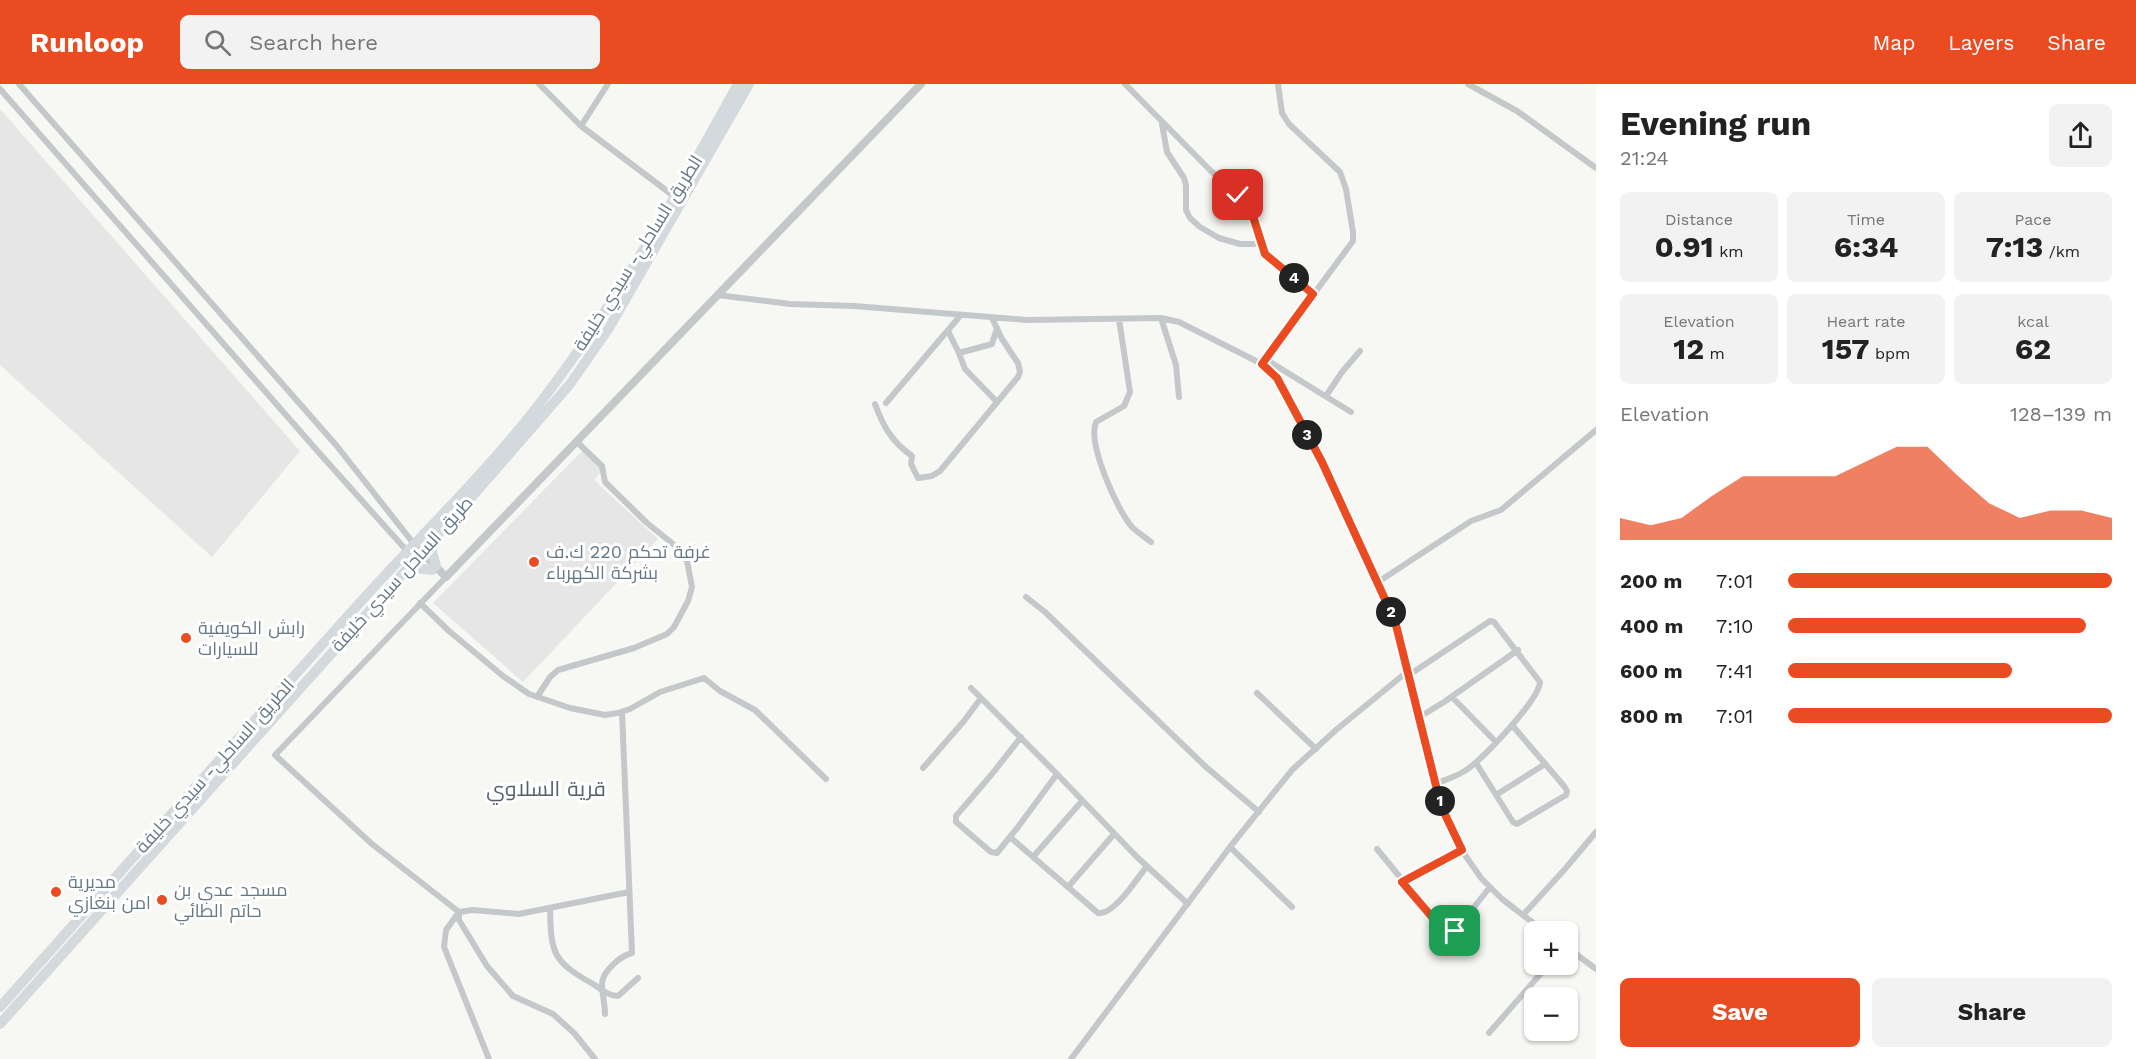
<!DOCTYPE html>
<meta charset="utf-8">
<style>
body{margin:0;font-family:"Work Sans",Cairo,sans-serif;background:#f2f2f2;color:#222;height:100vh;display:flex;flex-direction:column;font-size:22px;white-space:nowrap}
*{box-sizing:border-box;margin:0}
p{font-size:20px;color:#767676}
.icon{flex:none;width:33px;height:33px;fill:none;stroke:currentColor;stroke-width:2;stroke-linecap:round;stroke-linejoin:round}
.map{position:relative;flex:1;overflow:hidden}
.side{display:flex;flex-direction:column;background:#fff;width:540px}
.side>*{flex:none}
.controls{position:absolute;left:1524px;top:837px;display:grid;gap:12px}
.controls a{display:grid;place-items:center;width:54px;height:54px;border-radius:9px;background:#fff;box-shadow:0 2px 4px #0004;font-size:30px}
.pin{position:absolute;display:grid;place-items:center;width:51px;height:51px;color:#fff;margin:-26px;border-radius:12px;box-shadow:0 3px 9px #0006}
.km{position:absolute;width:30px;height:30px;margin:-15px;border-radius:50%;background:#222;color:#fff;font-size:16px;line-height:30px;text-align:center}
.round{display:grid;place-items:center;flex:none;width:63px;height:63px;border-radius:9px;background:#f2f2f2}
.overview{display:flex;align-items:center;justify-content:space-between;height:102px;padding:0 24px}
h1{font-size:33px;font-weight:700;line-height:45px}
.stats{display:grid;grid-template-columns:repeat(3,1fr);gap:9px;height:102px;padding:6px 24px}
.stats div{display:grid;align-content:center;border-radius:9px;background:#f2f2f2;text-align:center}
.stats b{font-size:30px;font-weight:700}
.stats small{font-size:16px;font-weight:400}
.stats p{font-size:16px}
.chart{height:168px;padding:12px 24px}
.chart p{display:flex;justify-content:space-between}
.chart svg{width:100%;height:108px;margin-top:6px;fill:#eb4b20;opacity:.7}
.button{display:flex;gap:12px;margin-top:auto;padding:12px 24px}
.button a{flex:1;height:69px;border-radius:9px;background:#eb4b20;color:#fff;font-size:24px;font-weight:700;line-height:69px;text-align:center}
.button a+a{background:#f2f2f2;color:#222}
ul{padding:0 24px;list-style:none;font-size:20px}
li{display:grid;grid-template-columns:96px 72px 1fr;align-items:center;height:45px}
li i{height:15px;border-radius:8px;background:#eb4b20}
header{display:flex;align-items:center;gap:36px;box-sizing:border-box;height:84px;padding:0 30px;background:#eb4b20;color:#fff}
header strong{font-size:28px}
nav{display:flex;gap:33px;margin-inline-start:auto;font-size:21px}
.search{width:420px;height:54px;background:#f2f2f2;display:flex;align-items:center;gap:15px;box-sizing:border-box;padding:0 21px;border-radius:9px;color:#767676;font-size:22px}
main{display:flex;flex:1;min-height:0}
.map>svg:first-child{display:block}
</style>
<header>
<strong>Runloop</strong>
<div class="search"><svg class="icon" aria-label="search" viewBox="0 0 24 24"><circle cx="10" cy="10" r="6"/><path d="M15 15l6 6"/></svg>Search here</div>
<nav><a>Map</a><a>Layers</a><a>Share</a></nav>
</header>
<main>
<div class="map">
<svg width="1596" height="975" viewBox="0 0 1596 975">
<rect width="100%" height="100%" fill="#f7f7f4"/>
<path fill="#e5e6e5" d="M0 25 300 367 212 473 0 281Z
M583 366 603 385 594 396 658 455 523 598 433 519Z"/>
<g fill="none" stroke-linecap="round" stroke-linejoin="round">
<path stroke="#c4c8cb" stroke-width="6" d="M19 0 336 361 414 460
M539 0 581 42 675 113
M1125 0 1210 86 1250 123 1265 170 1313 210
M1468 0 1517 27 1596 84
M0 5 321 371 407 467
M1162 40 1167 68 1184 94 1186 101V126L1190 134 1200 143 1219 154 1240 160H1262
M581 42 608 0
M717 211 790 220 854 222 1027 236 1161 234 1179 238 1262 280 1277 294 1321 378 1395 537 1434 695 1449 741 1465 771 1481 794 1502 815 1545 848
M1161 234 1176 281 1179 313
M1119 235 1130 308 1124 322 1096 338C1087 359 1117 426 1132 443 1138 449 1145 453 1151 458
M948 247 959 269 992 260 997 244
M959 269 965 285 997 318
M1265 275 1351 328
M1262 280 1353 157V148L1346 105 1340 88 1289 40 1282 29 1278 0
M1326 312 1342 288 1360 267
M886 319 960 232
M875 320C883 342 892 358 912 372L911 380 918 394 932 392 940 387 1018 293 1020 288 1018 279 1002 255 992 234
M446 493 275 671 372 760 459 828
M1378 498 1471 437 1501 426 1596 346
M1026 513 1045 528 1206 683 1259 728
M420 519 449 547 503 592 529 610 570 624 605 631 618 629 630 625 660 608 704 594 720 607 755 626 826 695
M1409 591 1490 537 1494 538 1540 598C1539 616 1485 672 1469 684 1459 692 1447 695 1435 700
M971 604 1057 690 1137 773 1188 820
M1257 609 1316 665
M537 613 550 593 558 586 634 564 667 550 674 543 688 517 692 503 687 477 678 464 647 439 605 398 602 382 576 357
M1452 613 1496 658
M1418 634 1444 618 1518 566
M1021 653 992 690 956 732V738L991 768 997 769 1018 743 1057 690
M1476 679 1513 738 1517 740 1566 711 1567 707 1564 702 1512 641
M923 684 964 637 981 614
M1496 711 1545 680
M1010 753 1098 829C1113 832 1137 795 1147 782
M1230 763 1292 823
M1377 765 1444 847H1455L1490 803
M1033 773 1082 717
M1402 798 1462 766
M1068 803 1114 750
M550 824C551 869 552 877 593 900 601 905 608 912 618 912L638 894
M459 828V836L487 882 513 912 553 930 574 949 595 975
M1523 831 1565 785 1596 748
M1568 864 1596 885
M605 930C605 920 602 910 602 900 602 888 620 872 632 869L622 628
M1489 949 1549 880
M489 975 444 863 446 846 459 828 473 826 519 830 629 808
M1071 975 1230 763 1292 686 1336 646 1408 587"/>
<path stroke="#c4c8cb" stroke-width="8" d="M420 466 446 493 921 0"/>
<path stroke="#d4d9dd" stroke-width="10" d="M433 457 432 468 436 482
M408 483 432 486
M0 923C122 787 242 649 365 513 423 449 487 388 540 319 617 219 677 110 738 0
M0 940 491 391 570 300 609 244 749 0"/>
</g>
<g fill="none" stroke-linecap="round" stroke-linejoin="round">
<defs>
<path id="route" d="M1238 111 1250 123 1265 170 1313 210 1262 280 1277 294 1322 378 1395 537 1441 722 1462 766 1402 798 1444 847H1455"/>
</defs>
<use href="#route" stroke="#fff" stroke-width="12"/>
<use href="#route" stroke="#eb4b20" stroke-width="8"/>
</g>
<g fill="#eb4b20" stroke="#fff" stroke-width="2">
<circle cx="534" cy="478" r="6"/>
<circle cx="186" cy="554" r="6"/>
<circle cx="56" cy="808" r="6"/>
<circle cx="162" cy="816" r="6"/>
</g>
<g text-anchor="middle" stroke-width="6" stroke-linejoin="round" paint-order="stroke">
<g font-size="18" fill="#657886" stroke="#fff">
<text transform="translate(638 169) rotate(-58)" y="6">الطريق الساحلي- سيدي خليفة</text>
<text transform="translate(402 490) rotate(-48)" y="6">طريق الساحل سيدي خليفة</text>
<text transform="translate(215 682) rotate(-48)" y="6">الطريق الساحلي- سيدي خليفة</text>
</g>
<g font-size="18" fill="#657886" stroke="#fff" text-anchor="start">
<text x="546" y="474">غرفة تحكم 220 ك.ف<tspan x="546" dy="21">بشركة الكهرباء</tspan></text>
<text x="198" y="550">رابش الكويفية<tspan x="198" dy="21">للسيارات</tspan></text>
<text x="68" y="804">مديرية<tspan x="68" dy="21">امن بنغازي</tspan></text>
<text x="174" y="812">مسجد عدي بن<tspan x="174" dy="21">حاتم الطائي</tspan></text>
</g>
<g font-size="21" fill="#53616b" stroke="#fff">
<text x="546" y="712">قرية السلاوي</text>
</g>
</g>
</svg>
<div class="controls">
<a>+</a>
<a>−</a>
</div>
<div class="pin" style="left:1455px;top:847px;background:#1e9e55"><svg class="icon" aria-label="arrive" viewBox="0 0 24 24"><path d="M6 21V4h12l-3 4 3 4H6"/></svg></div>
<div class="pin" style="left:1238px;top:111px;background:#d93025"><svg class="icon" aria-label="check" viewBox="0 0 24 24"><path d="M5 12l5 5 9-10"/></svg></div>
<b class="km" style="left:1440px;top:717px">1</b>
<b class="km" style="left:1391px;top:528px">2</b>
<b class="km" style="left:1307px;top:351px">3</b>
<b class="km" style="left:1294px;top:194px">4</b>
</div>
<section class="side">
<div class="overview"><div><h1>Evening run</h1><p>21:24</p></div><a class="round"><svg class="icon" aria-label="share" viewBox="0 0 24 24"><path d="M12 15V3M7 8l5-5 5 5M5 13v7h14v-7"/></svg></a></div>
<div class="stats">
<div><p>Distance</p><b>0.91<small> km</small></b></div>
<div><p>Time</p><b>6:34</b></div>
<div><p>Pace</p><b>7:13<small> /km</small></b></div>
</div>
<div class="stats">
<div><p>Elevation</p><b>12<small> m</small></b></div>
<div><p>Heart rate</p><b>157<small> bpm</small></b></div>
<div><p>kcal</p><b>62</b></div>
</div>
<div class="chart"><p><span>Elevation</span>128–139 m</p>
<svg viewBox="0 0 160 44" preserveAspectRatio="none"><path d="M0 44V35L10 38L20 35L30 26L40 18L50 18L60 18L70 18L80 12L90 6L100 6L110 18L120 29L130 35L140 32L150 32L160 35V44z"/></svg>
</div>
<ul>
<li><b>200 m</b>7:01<i style="width:100%"></i></li>
<li><b>400 m</b>7:10<i style="width:92%"></i></li>
<li><b>600 m</b>7:41<i style="width:69%"></i></li>
<li><b>800 m</b>7:01<i style="width:100%"></i></li>
</ul>
<div class="button"><a>Save</a><a>Share</a></div>
</section>
</main>
